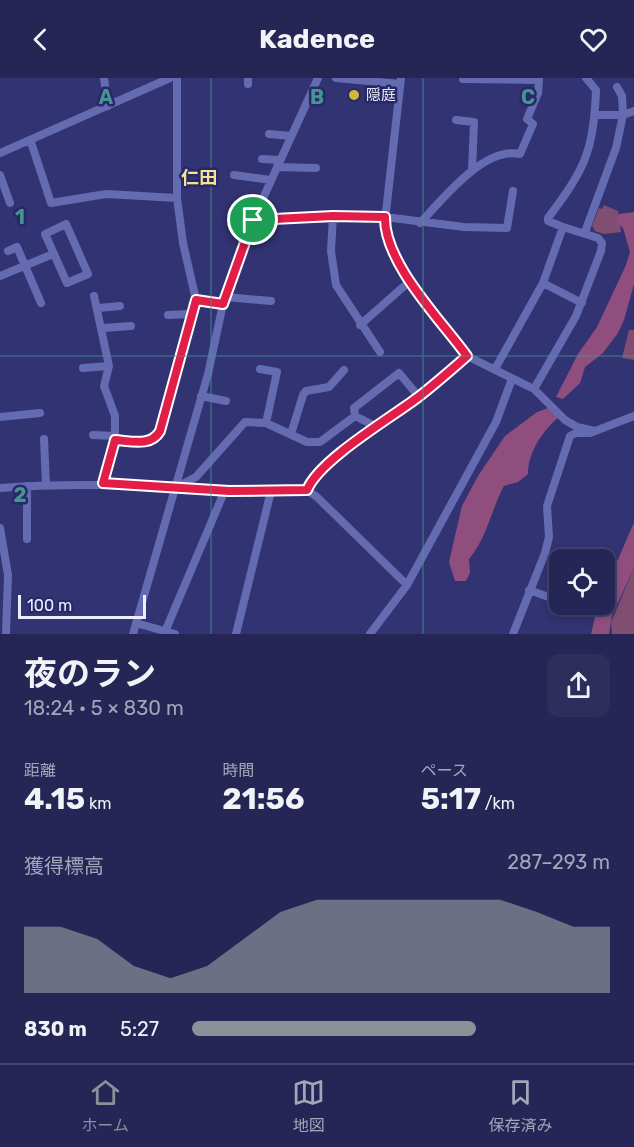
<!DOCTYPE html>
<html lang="ja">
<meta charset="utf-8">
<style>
body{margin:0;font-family:Rubik,"Noto Sans JP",sans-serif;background:#2d2e5c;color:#f1f3f6;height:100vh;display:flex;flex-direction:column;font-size:22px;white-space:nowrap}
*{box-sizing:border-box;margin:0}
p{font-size:20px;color:#a3a5b9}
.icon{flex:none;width:33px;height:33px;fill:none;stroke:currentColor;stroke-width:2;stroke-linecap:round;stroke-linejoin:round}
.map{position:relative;height:556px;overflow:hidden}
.details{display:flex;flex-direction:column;background:#252656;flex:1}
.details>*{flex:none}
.tools{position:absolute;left:549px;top:471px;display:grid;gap:12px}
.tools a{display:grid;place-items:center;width:66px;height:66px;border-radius:12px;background:#252656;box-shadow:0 3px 9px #0003,0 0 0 2px #42436c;font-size:30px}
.scale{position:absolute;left:18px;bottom:15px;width:128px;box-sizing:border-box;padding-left:6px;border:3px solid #eceefe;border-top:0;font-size:16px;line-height:21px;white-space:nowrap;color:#eceefe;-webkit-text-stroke:4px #282866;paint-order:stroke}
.pin{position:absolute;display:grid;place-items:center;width:51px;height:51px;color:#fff;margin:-26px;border:3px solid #fff;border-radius:50%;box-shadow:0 2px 6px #0007}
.round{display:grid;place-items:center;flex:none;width:63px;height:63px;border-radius:12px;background:#2d2e5c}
.head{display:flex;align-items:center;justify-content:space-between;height:102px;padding:0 24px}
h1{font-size:33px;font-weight:700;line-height:45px}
.stats{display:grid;grid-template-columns:repeat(3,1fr);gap:9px;height:102px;padding:6px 24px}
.stats div{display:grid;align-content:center}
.stats b{font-size:30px;font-weight:700}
.stats small{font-size:16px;font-weight:400}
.stats p{font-size:16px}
.chart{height:168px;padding:12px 24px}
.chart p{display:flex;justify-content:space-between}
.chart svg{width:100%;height:108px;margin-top:6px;fill:#8c9099;opacity:.7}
ul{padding:0 24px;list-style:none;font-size:20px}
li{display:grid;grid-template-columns:96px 72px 1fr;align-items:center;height:45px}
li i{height:15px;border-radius:8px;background:#8c9099}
header{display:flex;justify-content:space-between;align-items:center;height:78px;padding:0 24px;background:#252656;font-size:27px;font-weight:700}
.tab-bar{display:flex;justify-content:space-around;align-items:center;height:84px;border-top:2px solid #42436c;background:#252656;font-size:16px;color:#a3a5b9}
.tab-bar a{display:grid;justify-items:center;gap:3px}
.tab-bar .selected{color:#8c9099}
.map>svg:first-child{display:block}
</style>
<header><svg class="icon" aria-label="back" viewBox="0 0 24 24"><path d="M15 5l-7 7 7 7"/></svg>Kadence<svg class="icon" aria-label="heart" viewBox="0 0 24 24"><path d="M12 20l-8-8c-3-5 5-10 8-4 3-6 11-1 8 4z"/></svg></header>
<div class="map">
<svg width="634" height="556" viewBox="0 0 634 556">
<rect width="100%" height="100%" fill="#313372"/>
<path fill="#7f4e71" d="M604 127 618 133 621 154 604 156 595 153 592 148 599 130 602 131Z
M629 252H634V282L622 280Z
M634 490V556H612L611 544Z"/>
<path fill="#904e7e" d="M634 134V206L624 242 618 255 603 275 585 289 580 305 563 321 556 319 578 276 597 249 626 187 630 174 623 150 616 143 619 136Z
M551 329 560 338C543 352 528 374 528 396L518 404 504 408C491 432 487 460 469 481L470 495 466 503H455L449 484 462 428 478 398 505 358 537 334Z
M634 445V490L612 537 609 556H591L598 527 604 526 605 504C616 491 625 463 634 445Z"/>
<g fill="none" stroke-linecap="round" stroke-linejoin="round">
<path stroke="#656bb0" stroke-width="8" d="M104 0 108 28
M248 0V6
M336 0 400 6
M401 0 384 152 410 203 467 278 534 311 565 342 577 349 595 353
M595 37H623L622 18 617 9
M456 42 474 44 472 92
M269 56 291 58
M31 64 51 125 106 116 177 120
M0 75 170 0
M262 81 280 82
M277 89 316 90
M0 97 10 125
M234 97 271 102
M333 138 331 173 336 207 380 274
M253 142 385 139 464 149 507 150 513 113
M420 145C443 121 484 68 520 76L533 46 527 41 538 15 539 2 463 1
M66 146 88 196 67 205 45 156Z
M563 149 548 143V140C584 92 594 74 596 12L586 0
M585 154 616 70 623 37 634 33
M8 173 17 169 41 225
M0 198 53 176
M543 205 582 225
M94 218 109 288 104 308 115 338V362L103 406
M226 219 271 223
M196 222 223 226
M99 230 120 228
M168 237 191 236
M360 247 410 203
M103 250 131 248
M83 290 109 288
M260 291 277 294 266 345
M495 291 543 205 563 149 598 160 602 165 601 173 576 238 534 311
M201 318 226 323
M355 338 354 330 399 295 419 319
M0 339 40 335
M291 356 303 317 306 313 329 309 344 292
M93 357 115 358
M44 361 46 407
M115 362 149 363 160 353 196 222 183 165 177 120V0
M0 410C103 402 205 413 307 412L317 419 407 507
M175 410 196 399 245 344 266 345 307 364H320L355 338 377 349
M307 412C319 382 389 341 417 320 434 307 451 292 467 278
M0 450 8 497 6 556
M27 461V408
M529 512 560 523
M568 526 575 529
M136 545 175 556
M133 556 208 296 223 226 253 142 318 0
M164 556 225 412
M236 556 271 413
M370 556 407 507 496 344 512 301
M513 556 545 475 549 459 547 428 570 358 576 355H590L634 338"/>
</g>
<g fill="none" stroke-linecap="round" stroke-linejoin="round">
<defs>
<path id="route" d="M333 138 385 139C384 185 441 242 467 278 451 292 434 307 417 320 389 341 319 382 307 412L229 413 103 405 115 362C131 363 151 369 160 353L196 222 223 226 253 142Z"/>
</defs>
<use href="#route" stroke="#fff" stroke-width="12"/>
<use href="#route" stroke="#e11d48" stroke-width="8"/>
</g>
<path fill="none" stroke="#469492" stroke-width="1.5" stroke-opacity="0.55" d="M211 0V556M423 0V556M0 278H634"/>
<circle fill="#cfb837" stroke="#282866" stroke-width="2" cx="354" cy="17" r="6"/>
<g text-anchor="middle" stroke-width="5" stroke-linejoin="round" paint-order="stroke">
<g font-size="15" fill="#eceefe" stroke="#282866" text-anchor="start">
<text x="366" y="22">隠庭</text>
</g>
<g font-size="18" font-weight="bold" fill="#f2e394" stroke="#282866">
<text x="199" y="106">仁田</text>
</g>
</g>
<g font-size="20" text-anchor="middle" font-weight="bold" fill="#469492" stroke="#282866" stroke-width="5" stroke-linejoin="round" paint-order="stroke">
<text x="106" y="26">A</text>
<text x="317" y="26">B</text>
<text x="528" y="26">C</text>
<text x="20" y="146">1</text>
<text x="20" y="424">2</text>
</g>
</svg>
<div class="tools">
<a><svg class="icon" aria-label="locate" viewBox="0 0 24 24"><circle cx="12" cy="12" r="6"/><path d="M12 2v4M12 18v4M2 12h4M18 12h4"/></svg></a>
</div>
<div class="scale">100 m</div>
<div class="pin" style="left:253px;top:142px;background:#1e9e55"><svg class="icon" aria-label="arrive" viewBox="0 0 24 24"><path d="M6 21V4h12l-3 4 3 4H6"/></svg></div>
</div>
<section class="details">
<div class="head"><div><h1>夜のラン</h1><p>18:24 · 5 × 830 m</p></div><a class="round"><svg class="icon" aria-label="share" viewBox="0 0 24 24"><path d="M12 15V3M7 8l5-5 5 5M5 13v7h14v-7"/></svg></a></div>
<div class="stats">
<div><p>距離</p><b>4.15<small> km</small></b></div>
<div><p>時間</p><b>21:56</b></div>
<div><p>ペース</p><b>5:17<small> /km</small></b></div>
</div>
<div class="chart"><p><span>獲得標高</span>287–293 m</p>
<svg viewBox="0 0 160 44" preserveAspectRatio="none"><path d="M0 44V17L10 17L20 22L30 33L40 38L50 33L60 22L70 11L80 6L90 6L100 6L110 6L120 6L130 6L140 11L150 17L160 17V44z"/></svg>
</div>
<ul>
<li><b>830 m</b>5:27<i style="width:68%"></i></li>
</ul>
</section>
<nav class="tab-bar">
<a class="selected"><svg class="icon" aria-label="home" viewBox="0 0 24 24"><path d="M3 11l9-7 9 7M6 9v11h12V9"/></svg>ホーム</a>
<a><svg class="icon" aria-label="map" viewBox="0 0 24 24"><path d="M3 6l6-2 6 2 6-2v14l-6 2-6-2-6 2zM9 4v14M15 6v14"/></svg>地図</a>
<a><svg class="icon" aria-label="saved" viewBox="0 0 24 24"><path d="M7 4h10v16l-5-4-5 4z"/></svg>保存済み</a>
</nav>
